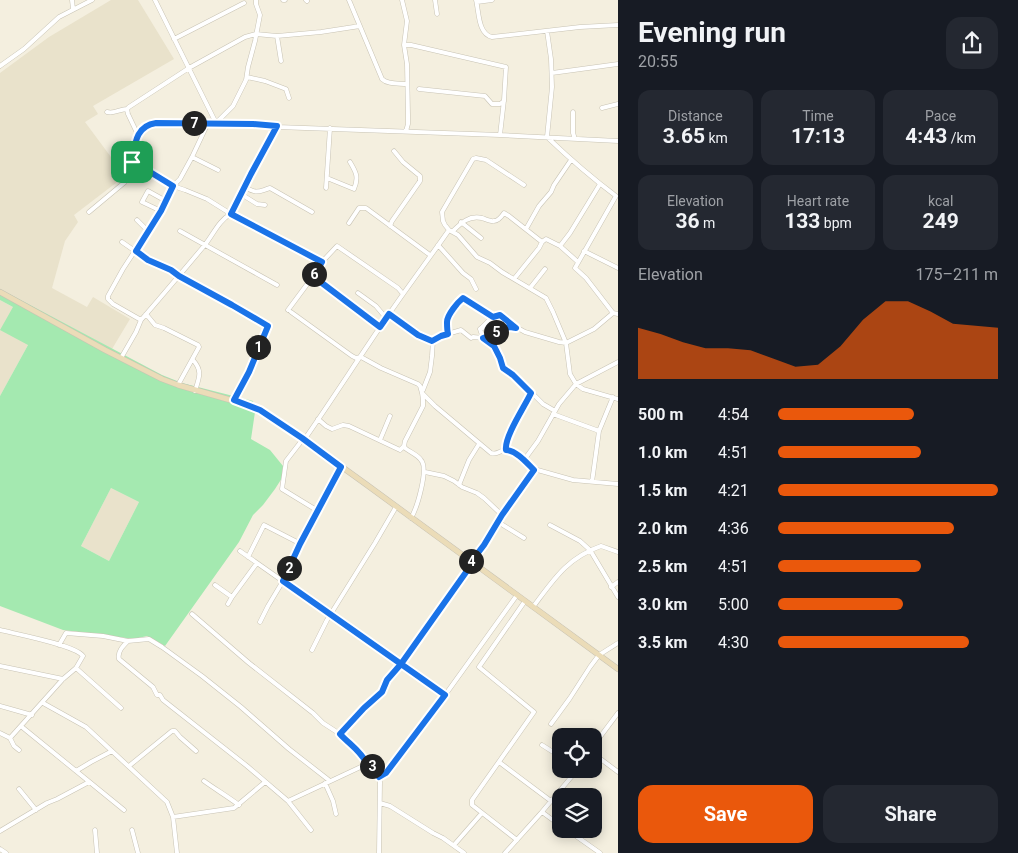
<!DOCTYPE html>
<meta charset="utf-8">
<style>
body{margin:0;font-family:Roboto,sans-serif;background:#242831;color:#f1f3f6;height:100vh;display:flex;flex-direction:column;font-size:19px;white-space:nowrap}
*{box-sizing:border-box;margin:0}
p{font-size:16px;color:#9ea1a6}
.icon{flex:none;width:28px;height:28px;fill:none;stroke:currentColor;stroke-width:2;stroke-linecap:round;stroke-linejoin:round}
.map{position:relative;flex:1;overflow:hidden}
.panel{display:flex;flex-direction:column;background:#171b24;width:400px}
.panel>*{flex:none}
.tools{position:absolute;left:552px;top:728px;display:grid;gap:10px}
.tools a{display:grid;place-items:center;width:50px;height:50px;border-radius:10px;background:#171b24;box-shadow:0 2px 12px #0003;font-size:25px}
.pin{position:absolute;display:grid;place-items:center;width:42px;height:42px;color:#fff;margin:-21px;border-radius:10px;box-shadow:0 2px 8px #0006}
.km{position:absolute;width:25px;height:25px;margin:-12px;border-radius:50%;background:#222;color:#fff;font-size:14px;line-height:25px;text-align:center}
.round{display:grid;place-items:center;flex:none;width:52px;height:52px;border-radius:15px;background:#242831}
.head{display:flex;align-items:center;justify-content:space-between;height:85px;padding:0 20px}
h1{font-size:28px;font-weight:700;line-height:38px}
.stats{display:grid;grid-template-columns:repeat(3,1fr);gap:8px;height:85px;padding:5px 20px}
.stats div{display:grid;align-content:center;border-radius:12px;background:#242831;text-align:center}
.stats b{font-size:21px;font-weight:700}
.stats small{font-size:14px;font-weight:400}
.stats p{font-size:14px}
.chart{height:140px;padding:10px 20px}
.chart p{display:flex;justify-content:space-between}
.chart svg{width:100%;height:90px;margin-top:5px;fill:#ea580c;opacity:.7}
.button{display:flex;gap:10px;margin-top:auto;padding:10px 20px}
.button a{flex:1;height:58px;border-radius:15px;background:#ea580c;color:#fff;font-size:20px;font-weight:700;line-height:58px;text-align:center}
.button a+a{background:#242831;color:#f1f3f6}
ul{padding:0 20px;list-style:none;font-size:16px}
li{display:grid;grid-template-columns:80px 60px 1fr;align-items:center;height:38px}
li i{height:12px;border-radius:6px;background:#ea580c}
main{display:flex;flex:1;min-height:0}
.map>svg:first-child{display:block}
</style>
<main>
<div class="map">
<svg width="618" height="853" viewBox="0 0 618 853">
<rect width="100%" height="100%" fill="#f4efdf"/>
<path fill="#e9e2cb" d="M111 0H138L174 59 93 106 98 114 85 122 125 176 74 215 78 222 65 241 52 288 87 307 93 297 130 319 112 349 0 289V73L49 37Z
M0 300 13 307 28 345 0 396Z
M111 488 139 502 109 561 81 546Z"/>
<path fill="#a4e9b0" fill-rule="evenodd" d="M0 289 162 375 182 383 253 401 255 412 251 439 270 450 283 466 282 478 275 489 263 505 253 515 239 542 165 646 147 636 134 639 63 630 0 606V396L28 345 0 330 13 307 0 300ZM111 488 139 502 109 561 81 546Z"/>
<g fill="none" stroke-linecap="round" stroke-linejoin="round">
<defs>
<path id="street" d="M72 0 73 9
M155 0 216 123 233 106 246 80 248 67 255 41 260 15 256 4V0
M283 0H285
M306 0 307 1
M349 0 382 79C388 85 399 83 407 84
M402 0 407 21 404 45 407 64 408 115V124L406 131
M435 0 437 14
M476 0C479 12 478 34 492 37L580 27 618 25
M477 2 492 0
M547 31 551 59 552 87 547 137C569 158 592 178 616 196L575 268 586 278 613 313 618 314
M277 36 281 61
M174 39 244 3
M404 45H411L506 67 504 100 500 135
M0 66 24 49 59 17 92 0
M552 73 618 64
M247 77 265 81 286 89 289 98
M419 89 485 96 492 104H500L504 101
M602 108 618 104
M127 109 128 114 138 135
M107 112C115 114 120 109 127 109L129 107 189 68 245 37 256 34 277 36 321 32 360 26
M573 112V133L575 139
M192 157 218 170
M132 162 137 164 173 186 185 190 207 199 231 214 322 262
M327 178 354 189C359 177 356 172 350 162
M524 185 486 160 476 158 473 159 442 212 443 221 445 225 449 230 458 235 477 257 490 263 502 272 546 298 553 312 566 343 570 374 576 384 583 389 618 399
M244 187C258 194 257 192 270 188L312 212
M326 188 330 128
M241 194 257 204 265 205
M161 211 142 202 148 191 166 201
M89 212 125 182 131 165 138 135 145 127 149 124 216 123 253 124 277 127 500 135 618 141
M137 220 148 231
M461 222 481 238
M349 223 359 208H366L430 255
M390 226 392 221 420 181V176L403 162 394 151
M526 229 539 206 551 192 554 185 571 160
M180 231 277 285
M453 231C461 223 469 215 482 218 485 219 491 222 494 221 498 221 502 216 504 213L509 216 542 242
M122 242 148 260 171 270 179 276 232 305 268 326 249 372 234 401
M438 245 463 273 471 279 476 289
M560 246 570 233 600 184
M584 251 618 268
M514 279 539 248 542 242 546 239 560 246 578 262
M530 288 545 269
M358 293 376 306 386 318
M288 310 314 275
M291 312 352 356 356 358 361 357 381 368 418 384 420 386 422 393 423 400V406L405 441 404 446 400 450 349 426 343 425 332 429 326 426 318 419
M146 314 155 325 164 328 198 345 199 347 178 385
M389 314 418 335 432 341 441 336 461 330 471 338 473 337 483 338 495 334 499 329 506 327H515
M141 320 113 304 108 299V296L123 269 161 211 173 186 180 179 192 157 208 123
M380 327 314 277V275L322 262 337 246 398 288 403 294
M483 328 491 325 499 329
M480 329C486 324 492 315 500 315L516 327 525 332 559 342 566 343 594 329 613 313
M480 329 483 338 494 345 501 358 503 368 523 384 543 404 555 411
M448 334C447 330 447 325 447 322 447 316 458 302 463 298L493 317
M121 358 136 332 141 320C162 296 183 271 204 246 213 235 219 220 231 214L251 174 277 127
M193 360C203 371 199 378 195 391
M423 390 430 372 432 356 433 340
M422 393 435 406 491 453C497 455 498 452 504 450 511 448 518 455 524 460
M553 414 599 431
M303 439 286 461 282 489 318 511
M304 440C332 400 358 359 385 320 406 289 428 260 449 230
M380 440 390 416
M404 446 405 448C410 452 418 455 421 460 429 469 417 508 411 518
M506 450C504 437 525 406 531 393
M534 469 573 480 618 484
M425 472 444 476 454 481 462 487 477 493 484 498 502 515
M592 482 599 431 613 397
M459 485 469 460 479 444
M498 522 524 538
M550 525 580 541 590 550 618 597
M240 551 445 695
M248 557 264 525 301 544
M215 585 232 597 257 563
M611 587 618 582
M228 604 232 597
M533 607C554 579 567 558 601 546L618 552
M192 614 249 663 313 713 323 723 340 734 355 748 363 757 367 764
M260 622 268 606 283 581 301 544 341 467
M0 630C16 634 75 645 83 656L76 668 63 679 10 738
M128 641C123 646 117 652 119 659L153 687 157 695H160L163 700 247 766 288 801 311 830
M59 645 66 633 103 636 128 641 149 639 162 647 202 676 241 707 289 749 330 781
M312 650 327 620 375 543 396 507
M401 664 469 568 471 562 484 545 502 515 534 469 524 460 538 441 559 404 576 384 618 362
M0 666 63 679
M76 668 121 708
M43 703 86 727 167 802 173 817 177 853
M0 706 32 715
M551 724 570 698 590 667 599 655 618 643
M22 727 124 810
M0 733 10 738 14 746 19 750
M340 734 364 708 382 691 387 680 401 664
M542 745 561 757
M594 745 618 713
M594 754 618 772
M499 762 551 801
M129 766 172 731H175L180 737 196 751
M76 771 91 762 112 751
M379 777 386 773 448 691 517 595
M204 781C215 789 227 796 239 805
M325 783 333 801 336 814
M19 789 36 810
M288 801 367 764C376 766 379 773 380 782L379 853
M380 803 390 806 433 833 443 838 464 853
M542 812 561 826
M173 817 234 808 265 782
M566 829 600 853
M95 830 97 853
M132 830 138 853
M0 831 47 803 57 799 89 782
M517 840 472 805V800L534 712 479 667 525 601
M454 845 482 813
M0 849 6 853
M505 853 541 813 578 769"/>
<path id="secondary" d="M0 292 105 350 162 379 178 385 234 401 260 410 302 438 367 485 618 669"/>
</defs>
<use href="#street" stroke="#c8c3b4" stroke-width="5"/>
<use href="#secondary" stroke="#c8c3b4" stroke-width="6"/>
<use href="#street" stroke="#fff" stroke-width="4"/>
<use href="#secondary" stroke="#ebdcb8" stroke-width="5"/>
</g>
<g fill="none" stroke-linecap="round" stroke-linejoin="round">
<defs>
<path id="route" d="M156 123 253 124 277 126 251 174 231 214 322 262 314 275V277L380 327 389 314 418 335 432 341 441 336 448 334C447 330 447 325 447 322 447 315 458 302 463 298L493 317 500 315 516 328 510 327 499 329 495 334 483 338 494 346 500 358 503 368 513 375 531 393C525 406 504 437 506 450 517 451 526 462 534 470L502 515 484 545 471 562 469 568 401 664 445 695 386 773 379 777C379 771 372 765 367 764 361 751 349 744 340 734L364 708 382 692 387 680 401 664 283 581 300 544 341 467 302 438 260 410 234 400 249 372 268 326 232 305 179 276 171 270 148 260 136 251 161 211 173 186 137 164 132 162C135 145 135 126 156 123Z"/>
</defs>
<use href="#route" stroke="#fff" stroke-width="10"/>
<use href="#route" stroke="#1a73e8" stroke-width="6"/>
</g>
</svg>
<div class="tools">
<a><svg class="icon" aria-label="locate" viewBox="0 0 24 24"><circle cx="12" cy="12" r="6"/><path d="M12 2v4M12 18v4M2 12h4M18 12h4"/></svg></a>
<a><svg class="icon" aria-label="layers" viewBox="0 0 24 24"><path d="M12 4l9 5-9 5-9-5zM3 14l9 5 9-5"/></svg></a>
</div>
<div class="pin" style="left:132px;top:162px;background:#1e9e55"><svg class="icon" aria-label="arrive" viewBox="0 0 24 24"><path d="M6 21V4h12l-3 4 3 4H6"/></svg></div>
<b class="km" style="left:258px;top:347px">1</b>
<b class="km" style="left:289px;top:568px">2</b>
<b class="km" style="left:372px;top:766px">3</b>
<b class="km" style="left:471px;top:561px">4</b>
<b class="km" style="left:496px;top:332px">5</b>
<b class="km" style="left:314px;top:274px">6</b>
<b class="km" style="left:194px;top:123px">7</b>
</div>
<section class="panel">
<div class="head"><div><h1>Evening run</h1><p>20:55</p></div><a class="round"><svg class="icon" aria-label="share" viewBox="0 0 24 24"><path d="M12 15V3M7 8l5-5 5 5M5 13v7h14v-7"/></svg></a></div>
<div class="stats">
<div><p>Distance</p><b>3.65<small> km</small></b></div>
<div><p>Time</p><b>17:13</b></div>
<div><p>Pace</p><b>4:43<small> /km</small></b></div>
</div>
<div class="stats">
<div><p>Elevation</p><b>36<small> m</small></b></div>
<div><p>Heart rate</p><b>133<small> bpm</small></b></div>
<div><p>kcal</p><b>249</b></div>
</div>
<div class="chart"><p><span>Elevation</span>175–211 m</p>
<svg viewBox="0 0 160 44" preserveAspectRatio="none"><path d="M0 44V19L10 22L20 26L30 29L40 29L50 30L60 34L70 38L80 37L90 28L100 15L110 6L120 6L130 11L140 17L150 18L160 19V44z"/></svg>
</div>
<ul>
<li><b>500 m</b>4:54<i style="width:62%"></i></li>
<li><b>1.0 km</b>4:51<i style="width:65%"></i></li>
<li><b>1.5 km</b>4:21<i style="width:100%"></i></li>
<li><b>2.0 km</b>4:36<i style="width:80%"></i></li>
<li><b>2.5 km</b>4:51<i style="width:65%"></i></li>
<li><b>3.0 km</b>5:00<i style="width:57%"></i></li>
<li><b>3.5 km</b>4:30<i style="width:87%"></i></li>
</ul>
<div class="button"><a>Save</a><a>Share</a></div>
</section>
</main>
